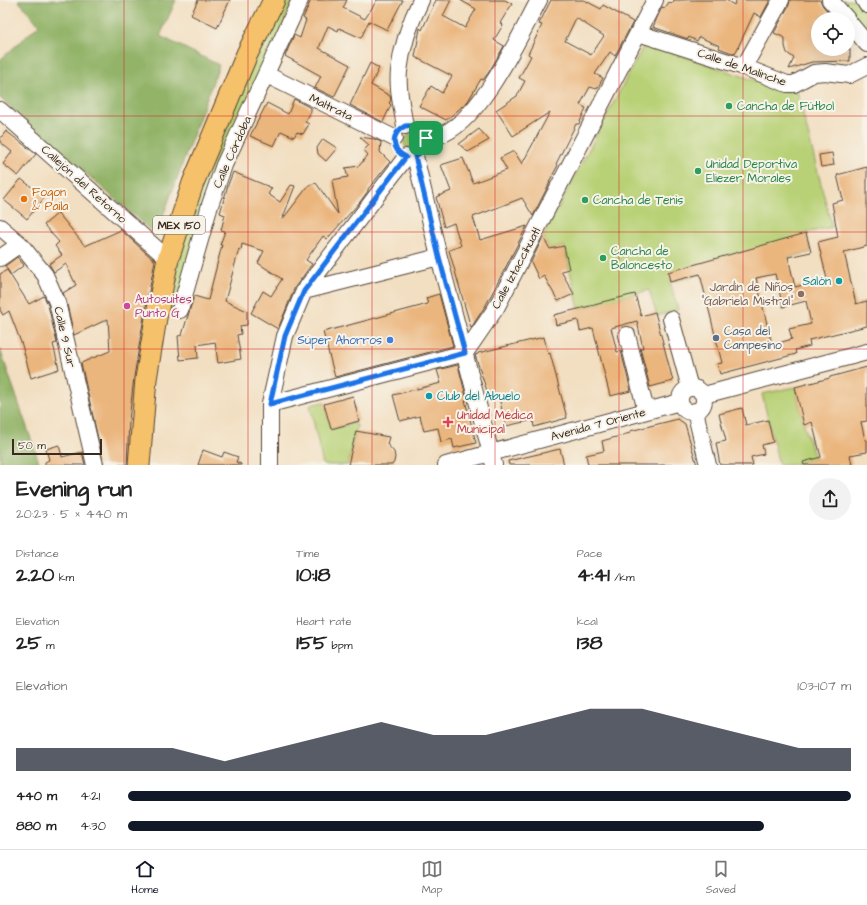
<!DOCTYPE html>
<meta charset="utf-8">
<style>
body{margin:0;font-family:"Architects Daughter",sans-serif;background:#f2f2f2;color:#222;height:100vh;display:flex;flex-direction:column;font-size:15px;white-space:nowrap}
*{box-sizing:border-box;margin:0}
p{font-size:13px;color:#767676}
.icon{flex:none;width:22px;height:22px;fill:none;stroke:currentColor;stroke-width:2;stroke-linecap:round;stroke-linejoin:round}
.map{position:relative;height:465px;overflow:hidden}
.drawer{display:flex;flex-direction:column;background:#fff;flex:1}
.drawer>*{flex:none}
.fabs{position:absolute;left:811px;top:12px;display:grid;gap:8px}
.fabs a{display:grid;place-items:center;width:44px;height:44px;border-radius:50%;background:#fff;box-shadow:0 4px 16px #0002;font-size:20px}
.scale{position:absolute;left:12px;bottom:10px;width:90px;box-sizing:border-box;padding-left:4px;border:2px solid #3b2a1e;border-top:0;font-size:11px;line-height:14px;white-space:nowrap;color:#3b2a1e;-webkit-text-stroke:3px #f7f3e8;paint-order:stroke}
.pin{position:absolute;display:grid;place-items:center;width:34px;height:34px;color:#fff;margin:-17px;border-radius:8px;box-shadow:0 2px 6px #0006}
.round{display:grid;place-items:center;flex:none;width:42px;height:42px;border-radius:21px;background:#f2f2f2}
.headline{display:flex;align-items:center;justify-content:space-between;height:68px;padding:0 16px}
h1{font-size:22px;font-weight:700;line-height:30px}
.figures{display:grid;grid-template-columns:repeat(3,1fr);gap:6px;height:68px;padding:4px 16px}
.figures div{display:grid;align-content:center}
.figures b{font-size:20px;font-weight:700}
.figures small{font-size:11px;font-weight:400}
.figures p{font-size:11px}
.chart{height:112px;padding:8px 16px}
.chart p{display:flex;justify-content:space-between}
.chart svg{width:100%;height:72px;margin-top:4px;fill:#111827;opacity:.7}
ul{padding:0 16px;list-style:none;font-size:13px}
li{display:grid;grid-template-columns:64px 48px 1fr;align-items:center;height:30px}
li i{height:10px;border-radius:5px;background:#111827}
.tabs{display:flex;justify-content:space-around;align-items:center;height:56px;border-top:1px solid #e0e0e0;background:#fff;font-size:11px;color:#767676}
.tabs a{display:grid;justify-items:center;gap:2px}
.tabs .selected{color:#111827}
.map>svg:first-child{display:block}
</style>
<div class="map">
<svg width="867" height="465" viewBox="0 0 867 465">
<rect width="100%" height="100%" fill="#f7f3e8"/>
<filter id="ink" filterUnits="userSpaceOnUse"><feTurbulence type="fractalNoise" baseFrequency=".025" numOctaves="2"/><feDisplacementMap in="SourceGraphic" scale="8" xChannelSelector="R" yChannelSelector="G"/><feConvolveMatrix kernelMatrix="1 2 1 2 8 2 1 2 1" color-interpolation-filters="sRGB"/></filter>
<filter id="wash" filterUnits="userSpaceOnUse"><feTurbulence type="fractalNoise" baseFrequency=".012" numOctaves="4" result="noise"/><feDisplacementMap in="SourceGraphic" scale="16" xChannelSelector="R" yChannelSelector="G"/><feGaussianBlur stdDeviation="0.9" result="paint"/><feColorMatrix in="noise" values="0 0 0 0 0 0 0 0 0 0 0 0 0 0 0 0 0 1.4 0 .05"/><feComposite in="paint" operator="in"/></filter>
<g filter="url(#wash)">
<rect width="100%" height="100%" fill="#f2dec0"/>
<path fill="#b8d176" stroke="#7a7e4a" d="M284 0H293L172 310 165 309 200 186 255 60Z
M837 0H857L867 14V37Z
M645 43 788 92 797 91 832 227 806 233 811 252 772 261 728 267 670 282 678 310 657 316 649 290 579 309 564 246 550 249 543 237Z
M404 142a7 7 0 1 1 14 0a7 7 0 1 1-14 0Z
M795 387 804 425 815 459 791 465H779L762 394Z
M324 402 331 429 355 423 357 425 348 465H323L310 405Z"/>
<path fill="#92b367" stroke="#666e42" d="M18 0H176L160 36 219 65 156 235 0 98V60L39 25Z
M0 349 40 465H0Z"/>
<g id="blocks">
<path fill="#ebb67e" fill-rule="evenodd" d="M198 0H230L217 28 191 15Z
M311 0H347L343 8 365 19 377 0H403L387 30 369 21 361 38 339 28 338 31 328 26 319 48 350 65 334 97 315 88 321 76 285 56 294 35 300 38 306 20 303 18Z
M436 0H451L443 16 465 28 476 9 460 0H505L512 4 500 23 503 25 494 40 504 46 489 72 483 80 481 79 468 101 463 106 446 120 419 106 431 86 442 93 452 76 415 57 420 28 422 30Z
M551 0H584L601 9 603 5 633 22 615 56 610 52 595 74 603 78 597 89 590 87 580 105 586 108 579 124H576L556 164 558 165 549 182H550L533 216 522 198 473 217 480 240 527 226 486 305 471 328 449 250 461 246 454 223 444 227 436 197 451 191 441 165 463 158 473 183 507 170 500 158 514 151 522 164 550 112 513 136 496 110 517 96 525 81 519 78 531 56 528 54 542 25 539 24ZM576 18 604 36 591 55 565 41Z
M674 0H726L734 5 736 0H770L761 17 754 13 735 54 719 48 720 46 699 37 697 41 689 37 688 39 653 27 662 7 665 8 669 2 673 3Z
M790 0H820L823 6 830 14 826 19H818V49H850V61L812 62 789 69 794 58 787 53 785 46V38L774 33 789 5Z
M370 63 379 68 371 85 390 96 391 100 389 103 391 105 383 122 350 105Z
M294 99 311 108V112L305 122 309 124 303 134 297 132 294 137 281 131 274 146 250 136 267 103 288 114Z
M479 129 489 140 468 152 459 144Z
M6 131 36 154 18 176 3 164 12 152 0 142V139Z
M360 137 374 139 381 142 380 152 390 162 368 189V191L360 202 327 239 323 236 306 260 312 264 295 287 278 329 251 313 263 291 271 296 282 279 258 263 264 251 242 244 241 250 239 249 225 301 247 311V325L240 326 241 334 237 335 241 359 218 363 215 342 197 345 198 358 180 360 178 336 182 335 194 296 208 300 222 245H220L225 231 221 230 225 215 220 213 228 185 233 172 272 188 268 194 280 202 291 185 295 186 282 220 309 185 316 183 338 214 332 180 348 177 345 168 359 166 368 155 364 150 369 145Z
M323 139 337 148 326 161 318 154 317 148Z
M832 153 834 165 821 167 819 155Z
M867 167V246L844 252 856 304 867 301V326L809 340 810 346 795 350 796 354 720 374 717 364 722 363 700 274 670 282 668 272 806 233 811 252 788 257 795 287 827 279 818 242 838 237 832 203 843 200 837 175ZM775 274 783 307 806 301 811 324 789 329 792 339 772 345 756 278Z
M21 179 45 197 27 219 4 200Z
M58 213 85 246 121 230 155 261 144 316 134 377 129 421 127 465H104L81 363 110 351 108 319 74 335 66 300 63 293 76 285 66 264 54 272 49 264 62 255 55 246 59 242 44 225Z
M543 237 550 249 564 246 569 269 561 271 574 294 558 301 544 276 539 279 531 262Z
M17 257 24 265 11 275 5 266Z
M7 270 29 304 44 296 48 305 57 343 53 344 59 369 31 378 22 345 9 311 3 315 0 310V274Z
M439 294 453 346 335 377 323 332 428 304 426 298Z
M635 294 641 316 655 312 673 381 650 387 640 348H643L637 321 611 328 617 352 621 351 631 391 610 396 593 328 580 331 578 320 556 325 554 315 602 303V302Z
M544 337 548 354 550 353 567 418 534 427 533 420 506 426 498 394 489 397 475 355 478 354V353Z
M458 365 467 400H465L476 443 454 448 452 439 441 442 438 428 424 431 420 416 400 421 393 395 441 383 437 370Z
M867 367V421L861 422 865 440H867V452L850 455 852 465H804L803 462 821 457 812 422 804 425 795 387 830 378V377Z
M353 396 359 421 331 429 324 404Z
M742 408 746 425 768 420 773 442 762 445 764 454 751 457 753 465H720L716 443 726 441 719 414Z
M678 419 685 424 697 465H588L586 455 604 451 602 441 630 433V431Z
M356 431 389 437 387 444 394 452 395 457 394 462 392 465H348Z
M59 445 62 457 82 452 85 465H45V462L49 460 46 449Z
M560 449 564 465H509L508 461Z
M203 450 222 457 224 452 238 457 236 462 241 464V465H198Z"/>
</g>
</g>
<g filter="url(#ink)">
<use href="#blocks" fill-opacity="0" stroke="#564536" stroke-width="1"/>
<g fill="none" stroke-linecap="round" stroke-linejoin="round">
<defs>
<path id="minor" d="M830 0 847 19
M864 0 867 5
M848 21 867 44
M638 33 744 67 787 84H794L814 73 825 72 849 75 867 66
M744 67 781 0
M267 75 394 138
M0 110 168 259
M405 126C402 108 397 89 399 71 402 46 410 22 421 0
M425 137C429 137 434 137 438 136 480 123 519 37 539 0
M415 156 439 257 494 465
M0 227 20 244 45 275 57 302 95 465
M0 258 20 244
M304 291 439 257
M180 310 210 205 224 165 300 0
M671 319 690 388
M627 335 646 411
M680 400a12 12 0 1 1 24 0a12 12 0 1 1-24 0Z
M704 395 867 352
M270 404 465 353 496 308 655 0
M695 411 708 465
M270 465V404L285 336 304 291 406 157
M446 465 680 402"/>
<path id="major" d="M139 465 146 379 156 318 168 259 193 183 247 54 274 0"/>
</defs>
<use href="#minor" stroke="#564536" stroke-width="18"/>
<use href="#major" stroke="#564536" stroke-width="23"/>
<use href="#minor" stroke="#fff" stroke-width="16"/>
<use href="#major" stroke="#f5c16b" stroke-width="21"/>
</g>
</g>
<g fill="none" stroke-linecap="round" stroke-linejoin="round" filter="url(#ink)">
<defs>
<path id="route" d="M405 126C426 124 434 147 415 156L439 257 465 353 270 404 285 336 304 291 406 157C391 150 390 134 405 126Z"/>
</defs>
<use href="#route" stroke="#fff" stroke-width="8"/>
<use href="#route" stroke="#1a73e8" stroke-width="5"/>
</g>
<path fill="none" stroke="#d62828" stroke-width="1" stroke-opacity="0.55" d="M124 0V465M248 0V465M372 0V465M495 0V465M619 0V465M743 0V465M0 116H867M0 232H867M0 349H867"/>
<g fill="#2e9e5b" stroke="#f7f3e8" stroke-width="1.5">
<circle cx="729" cy="106" r="4"/>
<circle cx="698" cy="171" r="4"/>
<circle cx="585" cy="200" r="4"/>
<circle cx="603" cy="258" r="4"/>
</g>
<circle fill="#e8710a" stroke="#f7f3e8" stroke-width="1.5" cx="24" cy="199" r="4"/>
<g fill="#0f9aa8" stroke="#f7f3e8" stroke-width="1.5">
<circle cx="839" cy="281" r="4"/>
<circle cx="429" cy="396" r="4"/>
</g>
<circle fill="#8d6e63" stroke="#f7f3e8" stroke-width="1.5" cx="801" cy="294" r="4"/>
<circle fill="#d1479c" stroke="#f7f3e8" stroke-width="1.5" cx="127" cy="306" r="4"/>
<circle fill="#5c6f8a" stroke="#f7f3e8" stroke-width="1.5" cx="716" cy="338" r="4"/>
<circle fill="#3f7fe0" stroke="#f7f3e8" stroke-width="1.5" cx="390" cy="340" r="4"/>
<path fill="#e0444e" stroke="#f7f3e8" stroke-width="1.5" d="M446 416h4v4h4v4h-4v4h-4v-4h-4v-4h4z"/>
<g text-anchor="middle" stroke-width="4" stroke-linejoin="round" paint-order="stroke">
<rect fill="#f7f3e8" stroke="#73665b" stroke-width="1" x="153" y="216" width="52" height="18" rx="3"/>
<g font-size="11" font-weight="bold" fill="#3b2a1e">
<text x="179" y="229">MEX 150</text>
</g>
<g font-size="12" fill="#3b2a1e" stroke="#f7f3e8">
<text transform="translate(742 67) rotate(19)" y="4">Calle de Malinche</text>
<text transform="translate(331 107) rotate(26)" y="4">Maltrata</text>
<text transform="translate(232 152) rotate(-66)" y="4">Calle Córdoba</text>
<text transform="translate(84 184) rotate(42)" y="4">Callejón del Retorno</text>
<text transform="translate(516 268) rotate(-62)" y="4">Calle Iztaccíhuatl</text>
<text transform="translate(65 337) rotate(77)" y="4">Calle 9 Sur</text>
<text transform="translate(598 424) rotate(-15)" y="4">Avenida 7 Oriente</text>
</g>
<g font-size="12" fill="#27864d" stroke="#f7f3e8" text-anchor="start">
<text x="737" y="110">Cancha de Fútbol</text>
<text x="706" y="168">Unidad Deportiva<tspan x="706" dy="14">Eliezer Morales</tspan></text>
<text x="593" y="204">Cancha de Tenis</text>
<text x="611" y="255">Cancha de<tspan x="611" dy="14">Baloncesto</tspan></text>
</g>
<g font-size="12" fill="#c56008" stroke="#f7f3e8" text-anchor="start">
<text x="32" y="196">Fogon<tspan x="32" dy="14">&amp; Paila</tspan></text>
</g>
<g font-size="12" fill="#0d838f" stroke="#f7f3e8" text-anchor="end">
<text x="831" y="285">Salón</text>
<text x="437" y="400" text-anchor="start">Club del Abuelo</text>
</g>
<g font-size="12" fill="#785e54" stroke="#f7f3e8" text-anchor="end">
<text x="793" y="291">Jardin de Niños<tspan x="793" dy="14">"Gabriela Mistral"</tspan></text>
</g>
<g font-size="12" fill="#b23c85" stroke="#f7f3e8" text-anchor="start">
<text x="135" y="303">Autosuites<tspan x="135" dy="14">Punto G</tspan></text>
</g>
<g font-size="12" fill="#4e5e75" stroke="#f7f3e8" text-anchor="start">
<text x="724" y="335">Casa del<tspan x="724" dy="14">Campesino</tspan></text>
</g>
<g font-size="12" fill="#366cbe" stroke="#f7f3e8" text-anchor="end">
<text x="382" y="344">Súper Ahorros</text>
</g>
<g font-size="12" fill="#be3a42" stroke="#f7f3e8" text-anchor="start">
<text x="457" y="419">Unidad Médica<tspan x="457" dy="14">Municipal</tspan></text>
</g>
</g>
</svg>
<div class="fabs">
<a><svg class="icon" aria-label="locate" viewBox="0 0 24 24"><circle cx="12" cy="12" r="6"/><path d="M12 2v4M12 18v4M2 12h4M18 12h4"/></svg></a>
</div>
<div class="scale">50 m</div>
<div class="pin" style="left:426px;top:138px;background:#1e9e55"><svg class="icon" aria-label="arrive" viewBox="0 0 24 24"><path d="M6 21V4h12l-3 4 3 4H6"/></svg></div>
</div>
<section class="drawer">
<div class="headline"><div><h1>Evening run</h1><p>20:23 · 5 × 440 m</p></div><a class="round"><svg class="icon" aria-label="share" viewBox="0 0 24 24"><path d="M12 15V3M7 8l5-5 5 5M5 13v7h14v-7"/></svg></a></div>
<div class="figures">
<div><p>Distance</p><b>2.20<small> km</small></b></div>
<div><p>Time</p><b>10:18</b></div>
<div><p>Pace</p><b>4:41<small> /km</small></b></div>
</div>
<div class="figures">
<div><p>Elevation</p><b>25<small> m</small></b></div>
<div><p>Heart rate</p><b>155<small> bpm</small></b></div>
<div><p>kcal</p><b>138</b></div>
</div>
<div class="chart"><p><span>Elevation</span>103–107 m</p>
<svg viewBox="0 0 160 44" preserveAspectRatio="none"><path d="M0 44V30L10 30L20 30L30 30L40 38L50 30L60 22L70 14L80 22L90 22L100 14L110 6L120 6L130 14L140 22L150 30L160 30V44z"/></svg>
</div>
<ul>
<li><b>440 m</b>4:21<i style="width:100%"></i></li>
<li><b>880 m</b>4:30<i style="width:88%"></i></li>
</ul>
</section>
<nav class="tabs">
<a class="selected"><svg class="icon" aria-label="home" viewBox="0 0 24 24"><path d="M3 11l9-7 9 7M6 9v11h12V9"/></svg>Home</a>
<a><svg class="icon" aria-label="map" viewBox="0 0 24 24"><path d="M3 6l6-2 6 2 6-2v14l-6 2-6-2-6 2zM9 4v14M15 6v14"/></svg>Map</a>
<a><svg class="icon" aria-label="saved" viewBox="0 0 24 24"><path d="M7 4h10v16l-5-4-5 4z"/></svg>Saved</a>
</nav>
